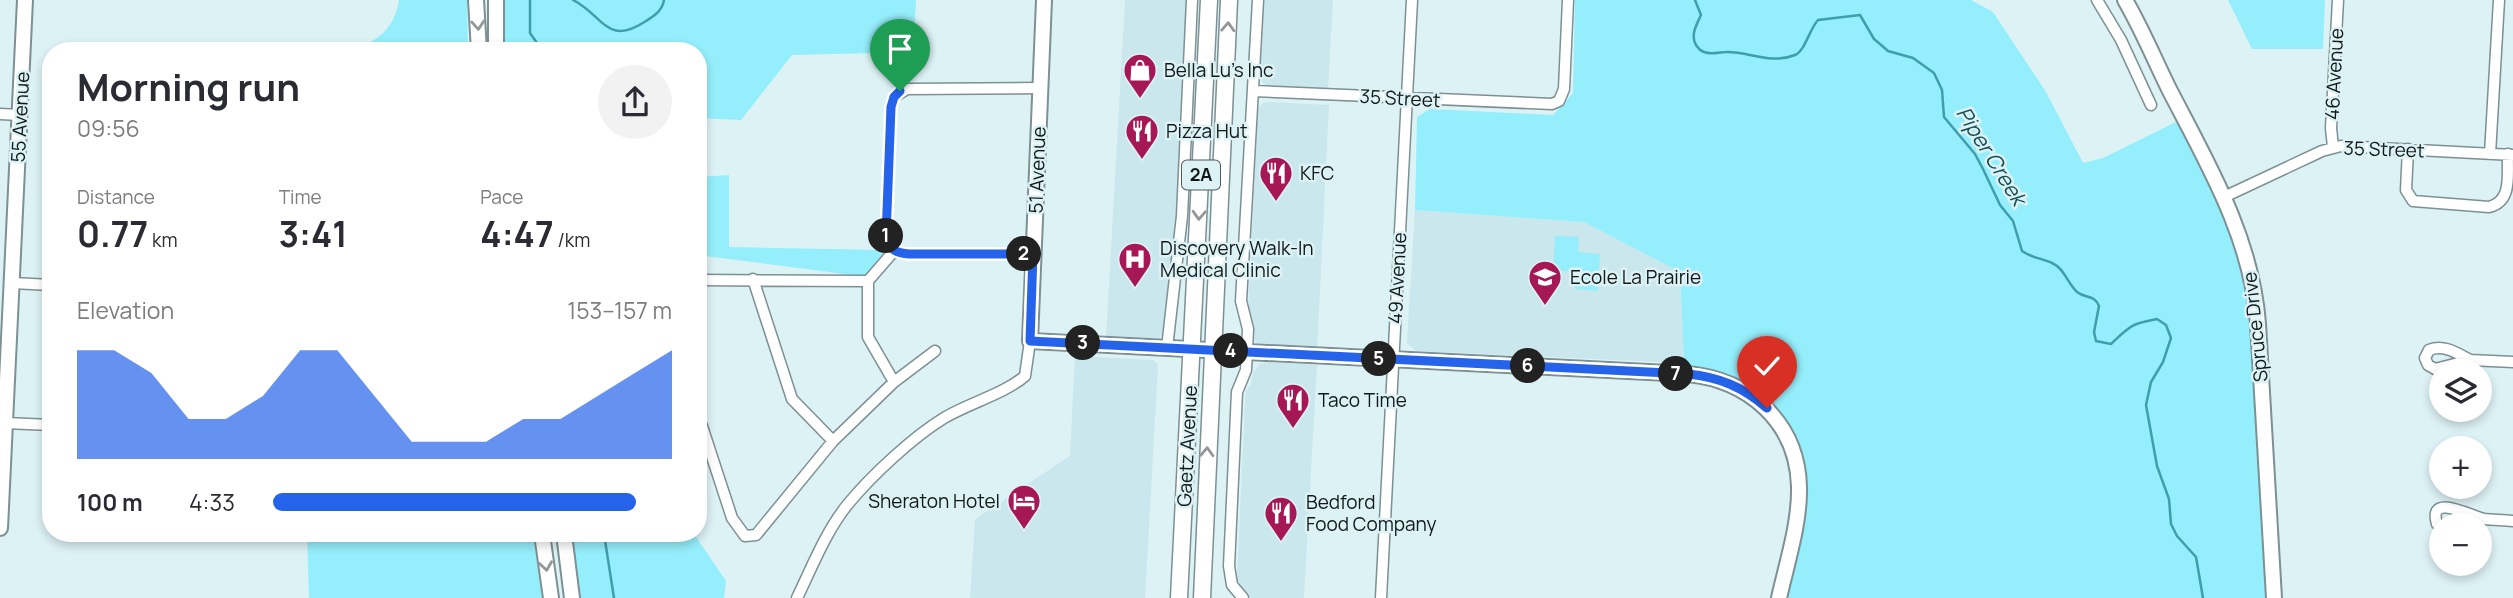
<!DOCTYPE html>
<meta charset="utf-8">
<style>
body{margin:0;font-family:Manrope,sans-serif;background:#f2f2f3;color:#2b2b33;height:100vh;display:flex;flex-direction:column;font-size:26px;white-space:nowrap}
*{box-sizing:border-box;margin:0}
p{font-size:23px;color:#7c7c81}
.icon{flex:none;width:38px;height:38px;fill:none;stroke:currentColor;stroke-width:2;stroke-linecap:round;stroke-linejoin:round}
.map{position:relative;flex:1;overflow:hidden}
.drawer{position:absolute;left:42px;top:42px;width:665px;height:500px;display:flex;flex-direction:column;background:#fff;border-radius:28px;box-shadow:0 4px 10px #0003}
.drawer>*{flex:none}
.tools{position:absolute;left:2429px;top:359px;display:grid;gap:14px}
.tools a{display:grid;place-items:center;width:63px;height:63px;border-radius:50%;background:#fff;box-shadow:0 4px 10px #0003;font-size:35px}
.pin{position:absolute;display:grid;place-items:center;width:60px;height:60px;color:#fff;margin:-72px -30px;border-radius:50% 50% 50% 0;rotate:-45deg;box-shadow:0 0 7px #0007}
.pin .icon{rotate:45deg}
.km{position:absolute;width:35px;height:35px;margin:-18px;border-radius:50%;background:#222;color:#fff;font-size:19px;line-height:35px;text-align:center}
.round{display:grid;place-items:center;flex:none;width:74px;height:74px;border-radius:37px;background:#f2f2f3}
.summary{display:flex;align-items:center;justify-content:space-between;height:119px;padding:0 35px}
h1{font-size:38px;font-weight:700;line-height:52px}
.stats{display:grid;grid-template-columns:repeat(3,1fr);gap:10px;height:119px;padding:7px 35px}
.stats div{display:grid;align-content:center}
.stats b{font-size:35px;font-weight:700}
.stats small{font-size:19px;font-weight:400}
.stats p{font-size:19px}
.chart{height:196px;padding:14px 35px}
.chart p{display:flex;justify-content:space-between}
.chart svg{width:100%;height:126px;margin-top:7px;fill:#2563eb;opacity:.7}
ul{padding:0 35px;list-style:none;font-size:23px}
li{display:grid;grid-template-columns:112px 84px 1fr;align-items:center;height:52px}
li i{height:18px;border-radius:9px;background:#2563eb}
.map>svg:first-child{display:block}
</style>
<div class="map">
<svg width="2513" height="598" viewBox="0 0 2513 598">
<rect width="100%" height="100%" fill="#ddf2f5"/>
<path fill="#c9e7ec" d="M1125 0H1188L1178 215 1162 334 1158 341 1106 339Z
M1264 0H1333L1328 89 1269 86 1263 83 1260 75Z
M1268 102 1329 105 1317 351 1260 346 1254 340 1253 324 1248 312 1258 109 1263 103Z
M1415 210 1584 222 1680 272 1684 363 1416 351 1407 343Z
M1075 356 1154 360 1158 365 1145 598H970L975 519 1070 456Z
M1265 362 1317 365 1304 598H1251L1242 591 1237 580 1245 400 1246 391 1251 384 1253 373 1259 365Z"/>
<path fill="#95eefb" d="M399 0H467L468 51H351C377 42 395 28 399 0Z
M501 0H916L913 52 792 55 741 120 698 118V51H503Z
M1575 0H1971L1993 12 2046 92 2083 163 2103 158 2184 118 2246 252 2274 598H1787L1806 516 1805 477 1796 438 1781 414 1762 394 1684 363 1680 272 1584 222 1415 210 1417 117 1430 109 1553 115 1573 93Z
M2228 0H2325L2323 49H2252Z
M729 175V247L882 250 883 254 867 277 698 255V177Z
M1555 236 1579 237 1578 252 1600 254 1598 291 1575 289 1576 272 1553 270Z
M307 534H533L542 598H309Z
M567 534H694L726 581 724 598H576Z"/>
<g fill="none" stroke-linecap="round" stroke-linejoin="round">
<path stroke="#3e9eab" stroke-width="2.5" d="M530 0V33L537 43 554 46 559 51
M573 0C604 16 607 47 646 21 655 15 662 11 664 0
M1695 0 1701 15C1697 24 1690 35 1696 45 1698 48 1701 51 1704 52 1712 55 1718 52 1726 52 1748 51 1770 65 1795 55 1805 51 1809 30 1818 20L1860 15 1874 39 1880 44 1888 51 1913 58 1934 73 1942 90 1944 117 1975 154 1983 169 2000 205 2013 221 2022 251C2032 258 2041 258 2052 263 2064 268 2068 284 2077 292 2086 299 2094 294 2099 306L2094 332 2096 341 2111 344C2130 326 2130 324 2157 319L2166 325 2171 338 2163 362 2151 382 2146 405 2157 466 2169 499 2171 524 2177 536 2196 557 2203 598
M604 534 614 598"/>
<defs>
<path id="street" d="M2097 0 2121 40 2151 105
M1253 91 1552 104 1559 101 1564 89 1568 0
M0 114 20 115
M2333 147 2331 128 2338 0
M2408 149 2406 190 2413 201 2489 207C2513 201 2507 174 2508 154
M2490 154 2499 0
M2224 197 2322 151 2341 146 2513 155
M894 251 888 244 886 237 891 107 894 97 907 89 1040 88
M894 251 868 281V337L894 382
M894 251 909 254H1033
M753 279 792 399 833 441
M698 280 868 281
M12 283 51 285
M1167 348 1182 216 1192 0
M2470 360C2457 353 2444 344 2429 350L2425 358 2428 365 2435 369 2470 360 2513 362
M698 414 732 518 745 536 756 535 833 441 894 382 935 351
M5 423 51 425
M2466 525 2481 519
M2441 527 2437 524C2427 491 2473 517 2484 519 2494 520 2503 520 2513 521
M797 598C812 567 826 531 848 504 872 475 913 437 944 418 969 403 1004 394 1025 376L1030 341
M1243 598 1232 585 1229 566 1237 392 1246 370 1248 329 1241 301 1258 0
M1381 598 1412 0"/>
<path id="secondary" d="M476 0 479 51
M496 0V51
M1044 0 1030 341 1688 374C1749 380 1797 422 1799 486 1800 523 1787 562 1779 598
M2125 0C2142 29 2155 61 2170 91 2209 166 2252 239 2258 324L2274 598
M0 528 25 0
M542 534 551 598
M564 534 572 598"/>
<path id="primary" d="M1179 598 1209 0
M1202 598 1229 0"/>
</defs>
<use href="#street" stroke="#7d9093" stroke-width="13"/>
<use href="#secondary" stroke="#7d9093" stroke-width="18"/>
<use href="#primary" stroke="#7d9093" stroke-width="19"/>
<use href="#street" stroke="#fff" stroke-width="10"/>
<use href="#secondary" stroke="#fff" stroke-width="14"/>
<use href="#primary" stroke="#fff" stroke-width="16"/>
</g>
<defs><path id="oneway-chevron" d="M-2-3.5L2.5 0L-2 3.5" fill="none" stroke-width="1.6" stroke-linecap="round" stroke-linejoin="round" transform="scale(1.75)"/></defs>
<g stroke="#939798">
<use href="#oneway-chevron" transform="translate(478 25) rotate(86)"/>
<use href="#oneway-chevron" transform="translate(1228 27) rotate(-87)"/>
<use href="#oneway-chevron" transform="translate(1199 215) rotate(93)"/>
<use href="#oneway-chevron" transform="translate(1207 452) rotate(-88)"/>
<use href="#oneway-chevron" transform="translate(546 566) rotate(82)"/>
</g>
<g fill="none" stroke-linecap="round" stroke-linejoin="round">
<defs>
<path id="route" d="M900 91 894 97 891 107 886 237C888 249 896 253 909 254H1033L1030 341 1688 374C1719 377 1743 387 1767 408"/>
</defs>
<use href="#route" stroke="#fff" stroke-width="14"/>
<use href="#route" stroke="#2563eb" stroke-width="9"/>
</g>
<defs>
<symbol id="shop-pin" viewBox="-11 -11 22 30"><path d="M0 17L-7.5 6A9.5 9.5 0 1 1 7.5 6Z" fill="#a61756" stroke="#ddf2f5"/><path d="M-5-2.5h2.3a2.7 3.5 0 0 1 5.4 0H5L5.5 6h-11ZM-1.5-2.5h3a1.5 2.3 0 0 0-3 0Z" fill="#fff"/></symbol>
<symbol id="restaurant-pin" viewBox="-11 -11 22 30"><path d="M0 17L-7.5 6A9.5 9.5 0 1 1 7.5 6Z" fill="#a61756" stroke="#ddf2f5"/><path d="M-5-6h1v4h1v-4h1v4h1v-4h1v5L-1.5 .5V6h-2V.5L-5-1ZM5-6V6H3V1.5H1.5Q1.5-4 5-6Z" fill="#fff"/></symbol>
<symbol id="hospital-pin" viewBox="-11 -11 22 30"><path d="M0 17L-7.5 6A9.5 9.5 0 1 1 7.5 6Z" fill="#a61756" stroke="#ddf2f5"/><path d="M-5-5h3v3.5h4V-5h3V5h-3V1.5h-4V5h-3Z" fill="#fff"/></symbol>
<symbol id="school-pin" viewBox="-11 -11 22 30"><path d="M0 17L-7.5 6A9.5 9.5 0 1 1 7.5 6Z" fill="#a61756" stroke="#ddf2f5"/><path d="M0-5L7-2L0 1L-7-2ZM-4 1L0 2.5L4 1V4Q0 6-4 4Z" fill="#fff"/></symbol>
<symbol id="hotel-pin" viewBox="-11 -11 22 30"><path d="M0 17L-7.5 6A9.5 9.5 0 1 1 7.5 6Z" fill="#a61756" stroke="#ddf2f5"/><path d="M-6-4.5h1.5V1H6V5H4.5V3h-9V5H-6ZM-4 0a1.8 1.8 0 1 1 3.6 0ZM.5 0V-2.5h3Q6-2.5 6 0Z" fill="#fff"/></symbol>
</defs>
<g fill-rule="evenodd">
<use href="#shop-pin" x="1121" y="51" width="38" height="52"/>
<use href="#restaurant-pin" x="1123" y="112" width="38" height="52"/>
<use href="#restaurant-pin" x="1257" y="154" width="38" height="52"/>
<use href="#hospital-pin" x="1116" y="240" width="38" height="52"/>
<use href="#school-pin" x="1526" y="258" width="38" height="52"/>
<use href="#restaurant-pin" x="1274" y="381" width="38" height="52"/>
<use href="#hotel-pin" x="1005" y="482" width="38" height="52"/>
<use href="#restaurant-pin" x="1262" y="494" width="38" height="52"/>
</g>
<g text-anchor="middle" stroke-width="5" stroke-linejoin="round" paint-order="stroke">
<rect fill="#ddf2f5" stroke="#4e595b" stroke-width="2" x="1182" y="160.5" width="38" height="29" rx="5"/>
<g font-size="18" font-weight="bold" fill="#101819">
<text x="1201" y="181">2A</text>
</g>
<g font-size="19" fill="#101819" stroke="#ddf2f5" text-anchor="start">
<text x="1164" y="77">Bella Lu's Inc</text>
<text x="1166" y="138">Pizza Hut</text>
<text x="1300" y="180">KFC</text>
<text x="1160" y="255">Discovery Walk-In<tspan x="1160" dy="22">Medical Clinic</tspan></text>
<text x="1570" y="284">Ecole La Prairie</text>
<text x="1318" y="407">Taco Time</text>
<text x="1000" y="508" text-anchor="end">Sheraton Hotel</text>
<text x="1306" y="509">Bedford<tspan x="1306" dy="22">Food Company</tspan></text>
</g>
<g font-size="19" fill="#101819" stroke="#ddf2f5">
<text transform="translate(2334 74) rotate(-87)" y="7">46 Avenue</text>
<text transform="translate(1400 98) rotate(3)" y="7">35 Street</text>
<text transform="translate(20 117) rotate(-87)" y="7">55 Avenue</text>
<text transform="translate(2384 149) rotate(2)" y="7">35 Street</text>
<text transform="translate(1037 170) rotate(-88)" y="7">51 Avenue</text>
<text transform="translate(1397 278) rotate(-87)" y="7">49 Avenue</text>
<text transform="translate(2255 327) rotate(-96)" y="7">Spruce Drive</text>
<text transform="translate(1187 446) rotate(-87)" y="7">Gaetz Avenue</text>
</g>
<g font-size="21" font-style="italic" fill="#144e55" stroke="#ddf2f5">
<text transform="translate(1991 156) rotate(58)" y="7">Piper Creek</text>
</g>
</g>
</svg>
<div class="tools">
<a><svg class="icon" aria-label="layers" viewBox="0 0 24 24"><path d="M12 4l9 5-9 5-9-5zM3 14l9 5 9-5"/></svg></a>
<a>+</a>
<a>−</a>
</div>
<div class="pin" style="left:900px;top:91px;background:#1e9e55"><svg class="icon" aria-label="arrive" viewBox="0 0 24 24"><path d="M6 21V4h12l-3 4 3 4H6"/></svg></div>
<div class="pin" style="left:1767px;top:408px;background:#d93025"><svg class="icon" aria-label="check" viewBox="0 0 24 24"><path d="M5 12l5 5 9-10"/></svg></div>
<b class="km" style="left:886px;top:236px">1</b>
<b class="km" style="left:1024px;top:254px">2</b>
<b class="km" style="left:1083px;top:343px">3</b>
<b class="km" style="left:1231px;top:351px">4</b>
<b class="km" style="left:1379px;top:359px">5</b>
<b class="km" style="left:1528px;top:366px">6</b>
<b class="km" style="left:1676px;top:374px">7</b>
<section class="drawer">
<div class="summary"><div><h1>Morning run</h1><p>09:56</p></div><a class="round"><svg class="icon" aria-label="share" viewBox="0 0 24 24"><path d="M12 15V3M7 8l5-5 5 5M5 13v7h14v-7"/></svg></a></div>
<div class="stats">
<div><p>Distance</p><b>0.77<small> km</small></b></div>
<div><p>Time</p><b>3:41</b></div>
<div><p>Pace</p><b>4:47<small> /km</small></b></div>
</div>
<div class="chart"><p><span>Elevation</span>153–157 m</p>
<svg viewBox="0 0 160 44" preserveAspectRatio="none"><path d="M0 44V6L10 6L20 14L30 30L40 30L50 22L60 6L70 6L80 22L90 38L100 38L110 38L120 30L130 30L140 22L150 14L160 6V44z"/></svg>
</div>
<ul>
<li><b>100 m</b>4:33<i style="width:91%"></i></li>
</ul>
</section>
</div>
